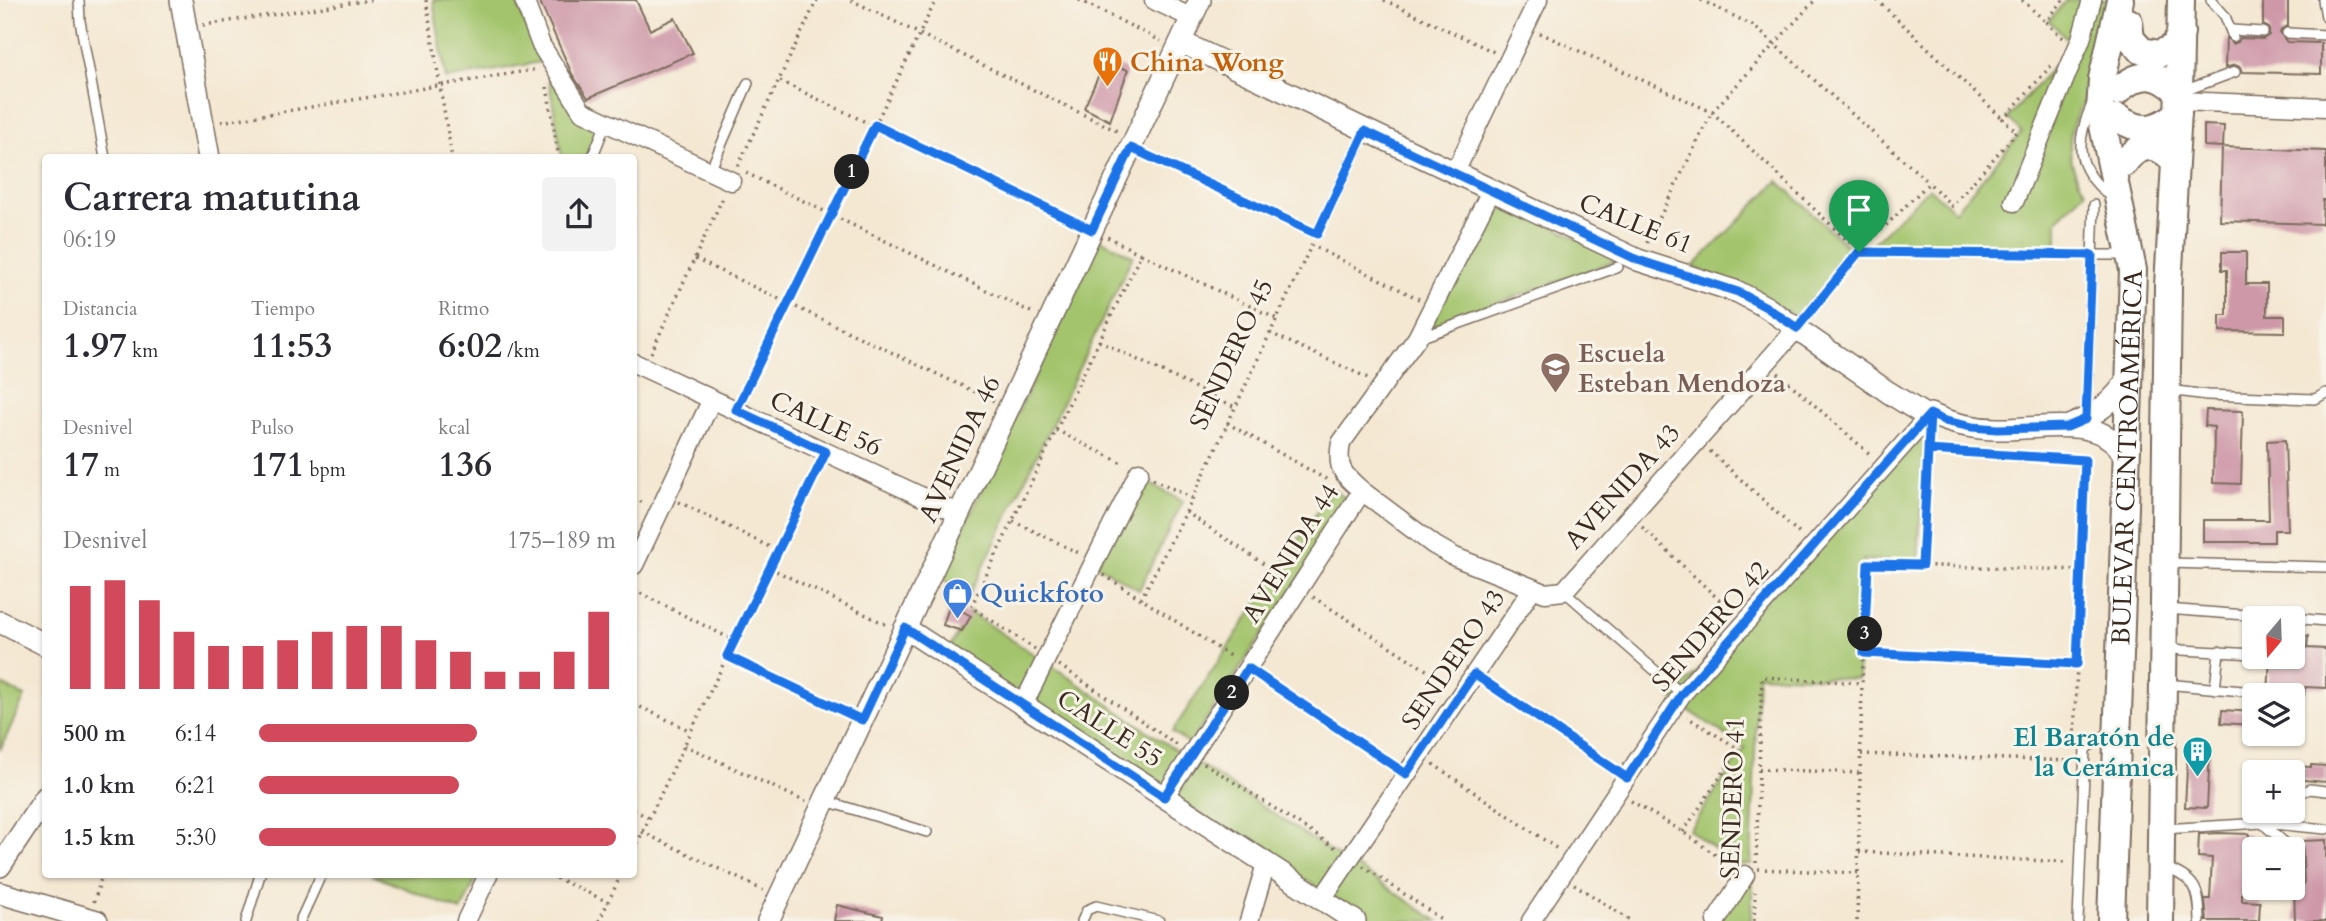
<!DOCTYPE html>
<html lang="es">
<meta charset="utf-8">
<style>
body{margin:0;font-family:Cardo,serif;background:#f2f2f3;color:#2b2b33;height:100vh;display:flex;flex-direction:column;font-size:26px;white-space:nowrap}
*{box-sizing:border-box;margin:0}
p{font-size:23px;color:#7c7c81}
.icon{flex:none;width:38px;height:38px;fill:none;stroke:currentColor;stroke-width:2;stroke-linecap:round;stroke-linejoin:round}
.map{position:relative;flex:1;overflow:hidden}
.drawer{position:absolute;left:42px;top:154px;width:595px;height:724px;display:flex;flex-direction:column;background:#fff;border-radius:7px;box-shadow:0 2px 5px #0004}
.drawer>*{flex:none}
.needle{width:46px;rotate:199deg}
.tools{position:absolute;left:2242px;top:606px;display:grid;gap:14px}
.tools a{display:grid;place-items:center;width:63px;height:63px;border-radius:7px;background:#fff;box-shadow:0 2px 5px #0004;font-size:35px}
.pin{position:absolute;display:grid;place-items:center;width:60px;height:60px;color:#fff;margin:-72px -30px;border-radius:50% 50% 50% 0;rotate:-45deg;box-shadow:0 0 7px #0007}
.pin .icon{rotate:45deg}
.km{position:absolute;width:35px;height:35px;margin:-18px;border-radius:50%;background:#222;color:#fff;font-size:19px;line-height:35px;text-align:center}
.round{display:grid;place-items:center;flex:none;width:74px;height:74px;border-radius:7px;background:#f2f2f3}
.overview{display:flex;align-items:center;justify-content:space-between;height:119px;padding:0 21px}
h1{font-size:38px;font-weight:800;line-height:52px}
.figures{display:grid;grid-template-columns:repeat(3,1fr);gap:10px;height:119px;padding:7px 21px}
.figures div{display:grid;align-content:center}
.figures b{font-size:35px;font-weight:800}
.figures small{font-size:19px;font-weight:400}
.figures p{font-size:19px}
.chart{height:196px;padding:14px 21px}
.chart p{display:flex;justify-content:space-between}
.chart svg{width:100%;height:126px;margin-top:7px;stroke:#d1495b;stroke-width:6}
ul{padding:0 21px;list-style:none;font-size:23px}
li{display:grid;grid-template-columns:112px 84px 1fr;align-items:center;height:52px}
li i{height:18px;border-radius:9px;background:#d1495b}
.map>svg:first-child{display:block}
</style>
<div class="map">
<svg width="2326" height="921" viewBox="0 0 2326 921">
<rect width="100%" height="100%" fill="#f7f3e8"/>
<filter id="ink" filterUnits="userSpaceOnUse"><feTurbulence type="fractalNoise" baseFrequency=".0143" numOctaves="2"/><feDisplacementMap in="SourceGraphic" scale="14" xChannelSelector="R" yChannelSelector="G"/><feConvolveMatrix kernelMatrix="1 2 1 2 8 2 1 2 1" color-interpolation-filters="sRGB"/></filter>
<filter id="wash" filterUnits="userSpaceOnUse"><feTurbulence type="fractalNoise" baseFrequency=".00686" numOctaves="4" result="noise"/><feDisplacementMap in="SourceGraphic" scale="28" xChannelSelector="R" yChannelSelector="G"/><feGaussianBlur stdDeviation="1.57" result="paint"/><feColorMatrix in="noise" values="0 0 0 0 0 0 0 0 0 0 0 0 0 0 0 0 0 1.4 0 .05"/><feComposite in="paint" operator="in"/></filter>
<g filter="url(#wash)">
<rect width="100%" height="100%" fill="#f4e8d3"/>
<path fill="#a3c46c" stroke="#6f7745" stroke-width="2" d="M433 0H516L541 62 446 79Z
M2066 0H2114C2108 26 2103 54 2095 80 2090 95 2078 108 2073 124 2066 147 2071 172 2086 191L2057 220V252L1867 249 1929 188 1955 211 2022 132 2008 118 2073 44 2049 21Z
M547 70 601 126 589 157H562Z
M1778 181 1853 252 1797 317 1693 267Z
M1494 198 1621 259 1430 327Z
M1100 239 1133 256 970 594 940 578Z
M1925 429 1918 561 1863 560 1858 679 1758 675 1751 864 1737 865 1689 830 1745 748 1672 699Z
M1139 478 1183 501 1139 590 1097 565Z
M1332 489 1350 501 1190 744 1172 732Z
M969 612 1041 659 1021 698 948 651Z
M1048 663 1184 756 1162 790 1030 704Z
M0 684 25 696 0 750Z
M1197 763 1342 859 1322 890 1176 798Z
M1351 863 1438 921H1368L1330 895Z
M1741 870 1753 872 1751 921H1718Z
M372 875H478L461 911Z"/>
<g id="blocks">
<path fill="#ce98a9" d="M539 0H636L650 30 675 18 693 53 588 98 572 74Z
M2263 0H2288V26L2282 29 2280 33 2287 42 2321 43V74L2242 72 2240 67 2235 65 2225 68 2226 37 2233 44 2238 42 2240 38 2263 39 2269 35V28L2263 25Z
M1105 61 1128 70 1110 121 1084 108Z
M2204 125 2224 126 2223 147 2204 146Z
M2222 147 2326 151V200H2323L2322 224 2220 221Z
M2222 252H2246V284H2267V316H2285V332L2220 331V315H2227V270H2222Z
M2206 410 2243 411 2241 484 2213 483 2214 427 2205 426Z
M2285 440 2288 530H2274V542H2203V520H2269L2267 441Z
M950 604 971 616 962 631 943 625Z
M2292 635 2308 636 2307 648 2326 649V688L2305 687 2304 695H2268L2270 656H2292Z
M2222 710 2254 712V725L2221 723Z
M2188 749 2210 751 2207 808 2185 807Z
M2311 765 2326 766V782L2292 779V766L2311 767Z
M2219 833 2249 834 2248 859H2242V901L2260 902 2259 921H2207L2205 899H2210L2212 858 2198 857 2199 834Z
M2326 840V921H2295L2294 885H2304L2302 841Z
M837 905 883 916 882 921H834Z"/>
</g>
</g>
<g filter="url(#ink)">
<use href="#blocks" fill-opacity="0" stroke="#7c6c5d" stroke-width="2"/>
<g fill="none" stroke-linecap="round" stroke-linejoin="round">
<defs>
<path id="service" d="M79 0 80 21 105 158
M2211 0 2225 16 2233 37
M2323 0 2326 17
M2231 30 2263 32
M2287 33 2326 35
M2181 92 2235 72
M2092 104C2075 142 2075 168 2110 196
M592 158 606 123
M710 171 748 83
M1317 234 1365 131
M2092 255H2126
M1797 328 1859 252
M1419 338 1618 267
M2169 390 2207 395 2315 399 2326 393
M2086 417 2094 205
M2167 563 2326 567
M1564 591 1682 694
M2166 609 2286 618
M2292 618 2326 621
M2166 647 2182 650 2254 654
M2165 684 2254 692
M2215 689 2219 651
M2292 796 2310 789 2326 791
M826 801 927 832
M2163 829 2262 823 2276 810
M2292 849 2262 823 2326 829
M2165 867C2196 881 2199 887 2200 921
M246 921 260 875
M300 921 321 875
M1082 921 1087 910 1096 906 1159 921
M2078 921 2085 749 2113 730"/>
<path id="minor" d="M524 0 541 45 582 111 731 181
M1154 0 1192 18
M2179 101 2326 107
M1454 174 1538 0
M2014 202 2081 39 2092 0
M634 363 959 514
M1362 491 1434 545 1455 557 1545 593 1564 591 1797 328
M634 565 712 399
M1023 705 1139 472
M1164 797 1362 491C1343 474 1336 469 1341 443L1417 338 1491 191
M1322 899 1533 588
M466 921 488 875
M1249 921 1266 864
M1531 921 1682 694 1928 417
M1716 921 1745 875"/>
<path id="tertiary" d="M181 0 209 158
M1181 42 1638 260 1738 292 1766 307 1888 392 1928 417 1930 414C1952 424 1975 429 1998 429 2035 430 2091 415 2118 446 2121 450 2124 456 2126 460
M2069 426C2096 415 2114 402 2130 376
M0 622 46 645
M905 628 1355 921
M0 866 46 797
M0 893 97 921
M768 921 1200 0"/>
<g id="primary">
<path d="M2129 22 2131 39 2142 51 2159 54 2174 47 2181 32"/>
<path d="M2117 92C2138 71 2158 71 2179 93"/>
<path d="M2118 118C2140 133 2158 131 2178 113"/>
<path d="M2124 163C2140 142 2158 142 2175 162"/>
<path id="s1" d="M2111 921 2133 270 2100 111 2102 79 2120 0"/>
<path d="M2160 921 2168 286 2179 93 2181 0"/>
</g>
</defs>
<use href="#service" stroke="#7c6c5d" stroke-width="12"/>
<use href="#minor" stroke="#7c6c5d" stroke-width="21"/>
<use href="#tertiary" stroke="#7c6c5d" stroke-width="24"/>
<use href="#primary" stroke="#7c6c5d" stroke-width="30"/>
<path stroke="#7c6c5d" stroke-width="3.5" stroke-dasharray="2 5" stroke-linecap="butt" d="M426 0 452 158
M851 0 1119 132
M1079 0 1161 41
M1384 0 1496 53
M1701 0 1754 26 1929 183
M1877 0 2003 119
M2022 0 2046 22
M2063 0 2046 22 2064 39
M203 25 371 0
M1540 33 1712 112 1851 244
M780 81 1075 222
M547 87 559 158
M221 122 538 69
M1146 156 1308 230
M738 166 817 0
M746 173 1035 314
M1647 243 1712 112 1815 0
M1866 245 1929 183 1952 206 2017 132 2003 119 2051 66
M1317 248 1419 299
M1870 252 2082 255
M1141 254 1277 319
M695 259 994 401
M1270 333 1370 379
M1099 341 1235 407
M651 353 724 195
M1778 373 1872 456
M743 396 936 0
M1227 423 1329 481
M1056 430 1124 464
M1928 450 2085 460 2074 741
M1710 451 1802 536
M1153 479 1192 498
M634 498 645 504
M679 502 778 551
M1186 512 1286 579
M1013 521 1081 554
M1642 527 1733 613
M1922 565 1928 442
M770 568 887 625
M1104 575 1233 658
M634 590 735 641
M1313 597 1448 684
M1141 599 1186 512 1312 244
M1035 649 971 607 1141 254 1107 237
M1864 653 2077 664
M727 656 845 713
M1059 665 1177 745
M1260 676 1393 765
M1487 683 1613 769
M634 704 691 731
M684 745 806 802
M1861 754 2072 761
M1204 763 1336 848
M1433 764 1559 850
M1759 769 1860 773
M1631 801 1683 832 1733 867
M634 810 649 818
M642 832 763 890
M1683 832 1739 749 1687 717
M634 850 818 467
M1859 852 2068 862
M1756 863 1762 677 1862 683 1868 564 2081 570
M1363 866 1444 921
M1758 869 1858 873
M550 875 608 902
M1574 884 1631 921
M94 902 102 875
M599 921 621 875
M1754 921 1755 892
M1857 921 1862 683"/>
<use href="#service" stroke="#fff" stroke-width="9"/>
<use href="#minor" stroke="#fff" stroke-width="18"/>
<use href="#tertiary" stroke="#fff" stroke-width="21"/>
<use href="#primary" stroke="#fff" stroke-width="26"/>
</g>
</g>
<g fill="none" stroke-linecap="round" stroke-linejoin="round" filter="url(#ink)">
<defs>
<path id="route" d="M1859 252 1797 328 1766 307 1738 292 1638 260 1365 131 1317 234 1131 148 1092 230 875 125 736 410 826 452 727 656 862 720 905 628 1164 797 1248 668 1406 774 1474 674 1627 778 1682 694 1930 414 1922 565 1868 564 1864 653 2077 664 2085 460 1928 450 1930 414 1945 421 1972 427 1997 429 2067 427 2086 419 2092 255 1859 252"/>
</defs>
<use href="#route" stroke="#fff" stroke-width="14"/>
<use href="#route" stroke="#1a73e8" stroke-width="9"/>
</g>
<defs>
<symbol id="restaurant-pin" viewBox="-11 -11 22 30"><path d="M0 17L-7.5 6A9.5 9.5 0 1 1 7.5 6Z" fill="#e8710a" stroke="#f7f3e8"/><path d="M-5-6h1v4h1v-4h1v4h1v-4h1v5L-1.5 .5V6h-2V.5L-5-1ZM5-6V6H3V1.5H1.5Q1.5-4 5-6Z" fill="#fff"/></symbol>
<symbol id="school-pin" viewBox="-11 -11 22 30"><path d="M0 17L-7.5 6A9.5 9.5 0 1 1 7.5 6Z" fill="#8d6e63" stroke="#f7f3e8"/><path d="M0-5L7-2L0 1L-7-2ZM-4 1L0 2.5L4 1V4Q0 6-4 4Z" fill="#fff"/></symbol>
<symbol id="shop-pin" viewBox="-11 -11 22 30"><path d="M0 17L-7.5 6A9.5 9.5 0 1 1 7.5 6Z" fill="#3f7fe0" stroke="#f7f3e8"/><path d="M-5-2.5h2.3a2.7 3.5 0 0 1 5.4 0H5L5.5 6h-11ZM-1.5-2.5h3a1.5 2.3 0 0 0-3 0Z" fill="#fff"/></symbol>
<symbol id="building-pin" viewBox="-11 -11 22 30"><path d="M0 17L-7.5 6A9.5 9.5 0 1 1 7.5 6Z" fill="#0f9aa8" stroke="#f7f3e8"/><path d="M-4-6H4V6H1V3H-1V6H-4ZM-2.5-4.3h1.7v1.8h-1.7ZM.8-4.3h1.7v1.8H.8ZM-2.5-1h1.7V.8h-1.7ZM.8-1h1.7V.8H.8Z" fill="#fff"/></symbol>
</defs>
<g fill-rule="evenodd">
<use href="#restaurant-pin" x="1090" y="44" width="35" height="47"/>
<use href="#school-pin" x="1538" y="350" width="35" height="47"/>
<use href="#shop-pin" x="940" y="576" width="35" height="47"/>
<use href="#building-pin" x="2180" y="734" width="35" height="47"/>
</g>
<g text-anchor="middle" stroke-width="6" stroke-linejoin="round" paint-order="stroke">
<g font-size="26" font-weight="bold" fill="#c56008" stroke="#f7f3e8" text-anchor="start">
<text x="1130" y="71">China Wong</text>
</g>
<g font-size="26" fill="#3b2a1e" stroke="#f7f3e8">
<text transform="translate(1636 223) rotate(22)" y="9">CALLE 61</text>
<text transform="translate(1231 354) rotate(-65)" y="9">SENDERO 45</text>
<text transform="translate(826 423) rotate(25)" y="9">CALLE 56</text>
<text transform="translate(959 449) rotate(-65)" y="9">AVENIDA 46</text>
<text dy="9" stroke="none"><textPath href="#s1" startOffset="464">BULEVAR CENTROAMÉRICA</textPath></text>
<text transform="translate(1622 486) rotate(-48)" y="9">AVENIDA 43</text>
<text transform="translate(1290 553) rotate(-58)" y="9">AVENIDA 44</text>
<text transform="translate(1710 626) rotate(-49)" y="9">SENDERO 42</text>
<text transform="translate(1453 659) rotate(-56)" y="9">SENDERO 43</text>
<text transform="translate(1110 728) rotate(33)" y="9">CALLE 55</text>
<text transform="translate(1732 798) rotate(-88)" y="9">SENDERO 41</text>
</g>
<g font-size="26" font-weight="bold" fill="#785e54" stroke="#f7f3e8" text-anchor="start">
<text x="1578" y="362">Escuela<tspan x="1578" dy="30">Esteban Mendoza</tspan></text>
</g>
<g font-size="26" font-weight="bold" fill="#366cbe" stroke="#f7f3e8" text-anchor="start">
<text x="980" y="602">Quickfoto</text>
</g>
<g font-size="26" font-weight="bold" fill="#0d838f" stroke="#f7f3e8" text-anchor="end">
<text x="2175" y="746">El Baratón de<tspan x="2175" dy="30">la Cerámica</tspan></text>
</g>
</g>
</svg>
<div class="tools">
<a><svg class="needle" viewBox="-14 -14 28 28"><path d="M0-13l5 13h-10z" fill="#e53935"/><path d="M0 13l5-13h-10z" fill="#7c7c81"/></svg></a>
<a><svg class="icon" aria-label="layers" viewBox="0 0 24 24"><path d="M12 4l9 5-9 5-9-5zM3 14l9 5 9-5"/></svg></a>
<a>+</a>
<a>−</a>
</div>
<div class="pin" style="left:1859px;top:252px;background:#1e9e55"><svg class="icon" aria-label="arrive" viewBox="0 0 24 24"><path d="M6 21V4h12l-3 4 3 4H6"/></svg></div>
<b class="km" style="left:852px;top:172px">1</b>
<b class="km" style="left:1232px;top:693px">2</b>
<b class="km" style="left:1865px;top:634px">3</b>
<section class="drawer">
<div class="overview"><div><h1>Carrera matutina</h1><p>06:19</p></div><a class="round"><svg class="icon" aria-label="share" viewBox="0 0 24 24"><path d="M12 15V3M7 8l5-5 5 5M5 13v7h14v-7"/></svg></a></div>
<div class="figures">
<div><p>Distancia</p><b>1.97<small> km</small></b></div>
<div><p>Tiempo</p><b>11:53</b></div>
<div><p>Ritmo</p><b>6:02<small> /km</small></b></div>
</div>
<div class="figures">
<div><p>Desnivel</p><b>17<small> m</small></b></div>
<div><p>Pulso</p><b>171<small> bpm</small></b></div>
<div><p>kcal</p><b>136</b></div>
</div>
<div class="chart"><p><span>Desnivel</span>175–189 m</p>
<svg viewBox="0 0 160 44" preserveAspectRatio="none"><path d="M5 44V8M15 44V6M25 44V13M35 44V24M45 44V29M55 44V29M65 44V27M75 44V24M85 44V22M95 44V22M105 44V27M115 44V31M125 44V38M135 44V38M145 44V31M155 44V17"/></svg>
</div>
<ul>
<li><b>500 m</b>6:14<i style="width:61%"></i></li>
<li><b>1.0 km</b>6:21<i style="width:56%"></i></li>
<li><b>1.5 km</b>5:30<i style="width:100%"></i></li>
</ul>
</section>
</div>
